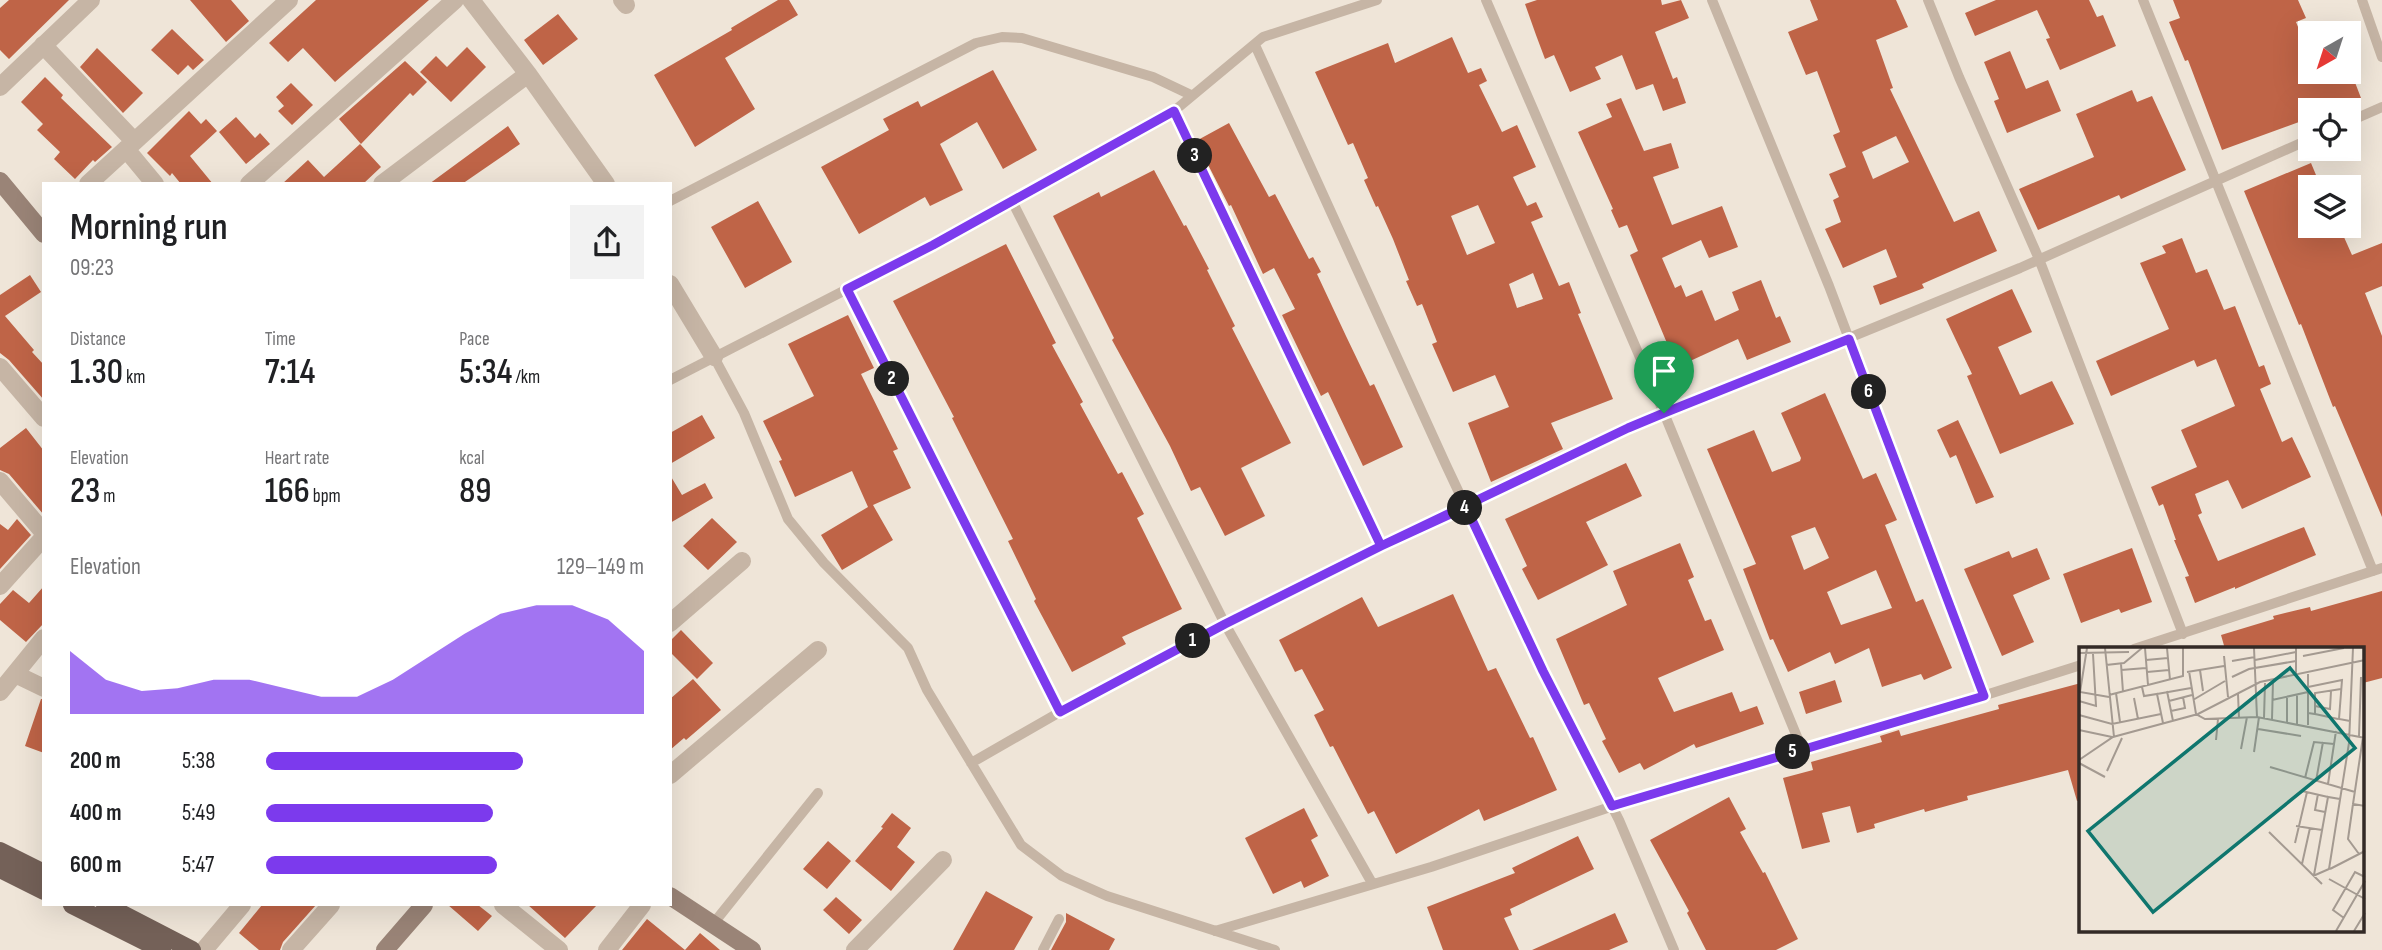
<!DOCTYPE html>
<meta charset="utf-8">
<style>
body{margin:0;font-family:"Sofia Sans Condensed",sans-serif;background:#f2f2f2;color:#202124;height:100vh;display:flex;flex-direction:column;font-size:26px;white-space:nowrap}
*{box-sizing:border-box;margin:0}
p{font-size:23px;color:#757577}
.icon{flex:none;width:38px;height:38px;fill:none;stroke:currentColor;stroke-width:2;stroke-linecap:round;stroke-linejoin:round}
.map{position:relative;flex:1;overflow:hidden}
.sheet{position:absolute;left:42px;top:182px;width:630px;height:724px;display:flex;flex-direction:column;background:#fff;border-radius:0px;box-shadow:0 7px 28px #0002}
.sheet>*{flex:none}
.needle{width:46px;rotate:219deg}
.fabs{position:absolute;left:2298px;top:21px;display:grid;gap:14px}
.fabs a{display:grid;place-items:center;width:63px;height:63px;border-radius:0px;background:#fff;box-shadow:0 7px 28px #0002;font-size:35px}
.pin{position:absolute;display:grid;place-items:center;width:60px;height:60px;color:#fff;margin:-72px -30px;border-radius:50% 50% 50% 0;rotate:-45deg;box-shadow:0 0 7px #0007}
.pin .icon{rotate:45deg}
.km{position:absolute;width:35px;height:35px;margin:-18px;border-radius:50%;background:#222;color:#fff;font-size:19px;line-height:35px;text-align:center}
.round{display:grid;place-items:center;flex:none;width:74px;height:74px;border-radius:0px;background:#f2f2f2}
.headline{display:flex;align-items:center;justify-content:space-between;height:119px;padding:0 28px}
h1{font-size:38px;font-weight:600;line-height:52px}
.metrics{display:grid;grid-template-columns:repeat(3,1fr);gap:10px;height:119px;padding:7px 28px}
.metrics div{display:grid;align-content:center}
.metrics b{font-size:35px;font-weight:600}
.metrics small{font-size:19px;font-weight:400}
.metrics p{font-size:19px}
.chart{height:196px;padding:14px 28px}
.chart p{display:flex;justify-content:space-between}
.chart svg{width:100%;height:126px;margin-top:7px;fill:#7c3aed;opacity:.7}
ul{padding:0 28px;list-style:none;font-size:23px}
li{display:grid;grid-template-columns:112px 84px 1fr;align-items:center;height:52px}
li i{height:18px;border-radius:9px;background:#7c3aed}
.map>svg:first-child{display:block}
</style>
<div class="map">
<svg width="2382" height="950" viewBox="0 0 2382 950">
<rect width="100%" height="100%" fill="#efe5d8"/>
<path fill="#bf6447" fill-rule="evenodd" d="M9 0H69L9 59 0 50V8Z
M190 0H231L249 21 226 42Z
M316 0H429L335 82 303 48 288 62 269 43Z
M778 0H789L798 15 725 58 755 109 695 147 654 75 732 30 731 28Z
M1537 0H1661L1662 5 1681 0 1689 18 1655 32 1673 79 1677 77 1686 103 1663 111 1653 84 1636 90 1622 55 1595 67 1601 79 1570 92 1554 55 1545 59 1536 35 1525 4Z
M1810 0H1896L1908 27 1876 40 1893 88 1890 89 1954 222 1979 211 1997 251 1922 284 1924 288 1880 305 1873 286 1897 277 1886 249 1843 268 1825 229 1841 222 1833 200 1839 197 1829 174 1846 167 1833 135 1840 132 1817 71 1806 75 1788 32 1818 20ZM1896 136 1909 162 1873 179 1862 152Z
M1996 0H2089L2097 17 2103 15 2116 46 2060 70 2046 39 2050 38 2037 10 1975 36 1965 13Z
M2173 0H2298L2306 18 2296 22 2310 56V72H2351L2361 98 2329 110H2310V118L2222 150 2188 60 2185 61 2169 22 2180 18Z
M558 14 578 39 543 65 524 40Z
M172 29 204 60 193 70 188 65 178 75 151 50Z
M1452 37 1468 73 1481 68 1487 81 1479 85 1502 132 1517 125 1536 167 1513 177 1527 206 1536 202 1543 217 1531 222 1559 286 1569 282 1581 313 1578 314 1613 399 1551 423 1563 449 1491 482 1468 423 1509 407 1495 375 1453 392 1432 344 1437 342 1422 304 1417 306 1406 281 1409 280 1393 239 1378 206 1376 207 1364 180 1368 178 1353 143 1348 145 1315 72 1388 43 1395 63ZM1478 205 1495 243 1467 255 1451 216ZM1533 273 1543 299 1517 308 1509 284Z
M467 47 486 67 451 102 420 72 436 56 447 67Z
M97 48 143 93 123 113 80 67Z
M2010 51 2026 89 2048 80 2061 111 2007 133 1994 101 1999 99 1984 62Z
M405 61 427 82 413 96 410 93 361 144 339 119Z
M993 70 1037 150 1003 169 977 122 940 144 963 190 930 206 925 197 859 234 821 167 889 130 883 119 918 101 921 107Z
M45 77 63 95 61 98 112 147 95 162 93 160 75 179 54 159 60 152 37 130 43 124 21 102Z
M291 83 313 105 292 125 278 111 284 106 276 97Z
M2132 90 2137 102 2152 96 2186 170 2121 199 2119 195 2038 230 2019 189 2094 157 2076 114Z
M1621 98 1644 151 1671 143 1679 168 1653 177 1672 225 1722 206 1738 247 1709 258 1701 240 1662 258 1675 288 1681 285 1686 297 1702 290 1715 321 1739 310 1732 292 1761 280 1776 318 1780 316 1791 342 1747 360 1738 339 1677 367 1630 255 1638 251 1627 225 1619 228 1611 210 1613 209 1578 132 1612 117 1606 104Z
M189 111 201 124 206 119 217 131 190 156 213 184H181L172 173 170 176 147 153Z
M236 117 255 138 260 133 270 144 246 164 219 132Z
M1229 123 1269 197 1275 194 1309 259 1313 257 1321 272 1317 274 1346 336 1370 386 1374 384 1403 447 1363 466 1328 392 1321 396 1282 315 1295 309 1274 268 1263 274 1231 205 1229 206 1196 141Z
M508 126 520 144 462 184H429Z
M360 144 381 167 363 184H282L308 160 324 177Z
M2311 163 2321 187H2310V226H2339L2352 255 2382 243V286L2365 293 2382 336V517L2335 406 2333 407 2301 324 2299 325 2244 191Z
M1154 170 1184 226 1186 225 1209 269 1207 270 1235 326 1232 328 1291 443 1241 468 1265 516 1225 536 1200 487 1191 491 1170 446 1112 340 1114 338 1053 216 1099 192 1101 197Z
M758 201 792 262 745 288 711 227Z
M2182 238 2196 273 2207 269 2224 310 2235 306 2259 367 2264 365 2271 384 2260 389 2282 442 2292 437 2311 477 2242 509 2228 480 2195 494 2202 513 2198 515 2218 561 2304 527 2316 555 2235 589V587L2195 603 2185 577 2189 576 2174 540H2176L2163 504 2159 506 2151 487 2197 467 2181 430 2235 406 2216 359 2197 367 2194 360 2111 396 2096 361 2169 329 2140 263 2166 253 2162 246Z
M1006 244 1056 343 1052 345 1083 402 1080 404 1118 474 1122 472 1144 514 1137 518 1182 609 1122 637 1126 644 1072 672 1034 601 1036 599 1008 541 1013 539 952 418 954 417 893 301Z
M30 275 41 292 5 316 34 350 32 352 44 365V400L9 360 0 353V295Z
M2012 289 2032 332 1998 347 2020 395 2052 381 2074 424 2000 454 1967 376 1972 374 1946 319Z
M848 315 874 368 861 374 898 449 893 451 911 488 873 505 893 540 842 570 821 535 868 507 852 471 795 497 779 461 782 460 763 421 814 396 788 344Z
M1825 393 1863 479 1876 473 1897 520 1885 525 1916 602 1923 599 1952 668 1924 680 1921 674 1882 687 1869 648 1835 664 1830 652 1788 672 1773 639 1770 640 1743 569 1756 564 1707 449 1754 430 1772 472 1800 461 1801 458 1781 413ZM1815 527 1829 558 1804 570 1791 536ZM1876 570 1892 608 1841 625 1827 592Z
M702 415 715 438 670 464V433Z
M1958 420 1994 497 1976 504 1956 455 1950 458 1937 430Z
M26 428 44 451V515L9 474 0 470V448Z
M1626 463 1642 496 1586 522 1608 565 1538 600 1522 569 1527 566 1505 519Z
M670 475 682 495 705 483 713 498 670 523Z
M712 518 737 542 708 570 683 546Z
M17 519 31 535 0 569V524L8 530Z
M1680 543 1694 577 1688 580 1705 621 1711 619 1724 650 1658 678 1674 712 1732 692 1740 712 1757 706 1764 724 1696 748 1694 744 1644 770 1640 763 1619 773 1602 741 1606 739 1589 703 1584 705 1556 639 1627 605 1613 571Z
M2037 548 2050 579 2013 595 2034 642 2002 656 1964 569 2009 551 2012 558Z
M2132 548 2152 602 2121 613 2119 609 2081 623 2063 574Z
M44 586V623L26 642 0 620V604L13 590 29 603Z
M2382 591V678L2363 683V649H2225L2221 635 2274 619 2273 616 2310 607 2311 611Z
M1453 594 1488 671 1496 668 1530 738 1533 737 1557 790 1484 821 1479 809 1396 854 1374 811 1368 814 1333 746 1330 747 1314 715 1324 710 1302 669 1295 672 1279 640 1362 597 1378 627Z
M681 630 713 663 697 679 670 652V641Z
M693 679 721 710 686 740 684 738 670 750V699Z
M1835 680 1842 702 1806 714 1799 692Z
M2081 683V800L2077 801 2068 770 1967 796 1968 800 1925 812 1924 809 1874 824 1875 828 1857 833 1850 806 1822 813 1830 842 1802 849 1783 778 1813 770 1811 762 1882 742 1880 736 1899 730 1901 736 1999 709 1998 705Z
M41 699H44V753L25 746Z
M1729 797 1746 829 1740 832 1763 873 1765 872 1798 939 1776 950H1706L1687 913 1689 911 1650 840Z
M1304 808 1318 836 1311 840 1329 876 1304 888 1301 881 1273 894 1245 838Z
M892 813 911 828 897 847 915 862 891 891 855 861 883 828 881 827Z
M1578 836 1594 869 1510 909 1512 915 1504 918 1519 950H1443L1427 907 1515 873 1512 868Z
M828 841 851 861 827 889 803 869Z
M986 891 1033 917 1014 950H953Z
M836 897 862 920 849 934 823 910Z
M262 905H316L283 942 280 950H259L239 933Z
M448 905H478L492 916 478 931Z
M528 905H597L565 938Z
M1066 913 1115 939 1109 950H1051L1066 922Z
M1615 913 1628 942 1609 950H1532Z
M647 919 685 950 700 933 720 950H622Z"/>
<g fill="none" stroke-linecap="round" stroke-linejoin="round">
<path stroke="#c6b5a5" stroke-width="10" d="M1486 0 1664 413 1802 749
M1712 0 1829 286 1984 696
M1928 0 1959 77 2039 259 2183 634
M2143 0 2373 571
M2362 0 2382 57
M1255 45 1446 465 1543 671 1619 820 1674 950
M1174 111 1381 546
M2348 122 2382 107
M670 201 976 43 1002 37 1022 38 1153 77 1191 95
M1012 201 1225 624 1372 883
M847 289 1060 712
M714 357 744 413 788 519 824 563 908 648 927 690 1021 845 1062 876 1107 896 1275 950
M670 380 933 245 1174 111 1263 37 1377 0
M2134 649 2382 568
M971 763 1060 712 1225 624 1381 546 1466 507 1628 428 2020 268 2310 139
M713 924 818 793
M1215 931 1431 867 1652 793 1935 711 2081 665
M1043 950 1059 919"/>
<path stroke="#c6b5a5" stroke-width="18" d="M471 0 528 74 606 184
M622 0 626 5
M43 45 134 141
M0 87 91 0
M126 149 155 184
M88 184 289 0
M249 184 455 0
M382 184 528 74
M670 284 714 357
M0 367 44 418
M0 481 44 533
M0 586 44 537
M670 623 742 561
M15 674 44 688
M0 692 44 638
M670 775 818 650
M503 905 559 950
M204 950 242 905
M291 950 331 905
M607 950 642 905
M855 950 943 860"/>
<path stroke="#9a8477" stroke-width="18" d="M0 181 44 234
M670 896 752 950
M385 950 424 905"/>
<path stroke="#746158" stroke-width="18" d="M0 851 44 873
M0 869 44 891
M72 905 162 950
M105 905 192 950"/>
</g>
<g fill="none" stroke-linecap="round" stroke-linejoin="round">
<defs>
<path id="route" d="M1664 413 1628 428 1381 546 1225 624 1060 712 847 289 933 245 1174 111 1381 546 1466 507 1543 671 1612 806 1984 696 1849 339 1664 413"/>
</defs>
<use href="#route" stroke="#fff" stroke-width="14"/>
<use href="#route" stroke="#7c3aed" stroke-width="9"/>
</g>
<g transform="translate(2079 647)">
<rect width="285" height="285" fill="#efe5d8"/>
<path fill="none" stroke="#a49a91" stroke-width="2" d="M8 1 1 45 30 50M26 1 35 90M66 1 69 38M88 1 91 33M175 1 178 70M217 1V28M0 6 50 5M145 9 149 50M224 9 265 1M67 13 89 11M176 13 217 5M153 14 176 10M42 17 44 45M27 18 45 16 63 1M42 23 67 21M121 23 124 44M110 24 117 67 126 72 178 70 286 91M68 25 90 23M108 25 145 19M153 30 170 22 217 14M63 40 65 49 78 47 84 76M229 40 263 33 260 72 271 74M88 44 94 74M37 46 41 75M78 47 112 41M159 47 160 71M30 48 104 29V1M208 50V75M55 51 59 72M114 53 146 34M193 53 229 45M0 54 17 59 14 7M90 54 113 48M236 59 251 62 252 44M92 64 106 61 104 50M229 66 236 67V46L262 42M236 67 259 72M0 68 33 77 82 67M185 71 186 36M193 72 194 34M218 77V48M229 78V27M179 82 222 89M0 83 33 90M280 89 282 30M284 90 274 157 286 159M137 93 139 72M162 102 168 70M175 105 180 70M0 113 34 90 119 67 181 35 286 13M0 116 26 130M191 120 276 145M28 124 43 91M226 131 235 95 255 97M237 134 244 95M249 137 257 84M223 144 249 150M239 147 236 163 246 165M274 157 269 192 280 207M217 179 243 183M190 185 243 237M216 196 228 145M223 217 231 181M251 222 286 204M235 228 249 150 261 152M234 229 250 222 270 96 274 1M250 232 286 252M265 271 254 263 276 225 286 230M257 284 286 234M275 284 286 266"/>
<path fill="#0f766e" fill-opacity="0.15" stroke="#0f766e" stroke-width="3.5" d="M211 21 276 101 74 265 9 184Z"/>
<rect width="285" height="285" fill="none" stroke="#332a26" stroke-width="3.5"/>
</g>
</svg>
<div class="fabs">
<a><svg class="needle" viewBox="-14 -14 28 28"><path d="M0-13l5 13h-10z" fill="#e53935"/><path d="M0 13l5-13h-10z" fill="#757577"/></svg></a>
<a><svg class="icon" aria-label="locate" viewBox="0 0 24 24"><circle cx="12" cy="12" r="6"/><path d="M12 2v4M12 18v4M2 12h4M18 12h4"/></svg></a>
<a><svg class="icon" aria-label="layers" viewBox="0 0 24 24"><path d="M12 4l9 5-9 5-9-5zM3 14l9 5 9-5"/></svg></a>
</div>
<div class="pin" style="left:1664px;top:413px;background:#1e9e55"><svg class="icon" aria-label="arrive" viewBox="0 0 24 24"><path d="M6 21V4h12l-3 4 3 4H6"/></svg></div>
<b class="km" style="left:1193px;top:641px">1</b>
<b class="km" style="left:892px;top:379px">2</b>
<b class="km" style="left:1195px;top:156px">3</b>
<b class="km" style="left:1465px;top:508px">4</b>
<b class="km" style="left:1793px;top:752px">5</b>
<b class="km" style="left:1869px;top:392px">6</b>
<section class="sheet">
<div class="headline"><div><h1>Morning run</h1><p>09:23</p></div><a class="round"><svg class="icon" aria-label="share" viewBox="0 0 24 24"><path d="M12 15V3M7 8l5-5 5 5M5 13v7h14v-7"/></svg></a></div>
<div class="metrics">
<div><p>Distance</p><b>1.30<small> km</small></b></div>
<div><p>Time</p><b>7:14</b></div>
<div><p>Pace</p><b>5:34<small> /km</small></b></div>
</div>
<div class="metrics">
<div><p>Elevation</p><b>23<small> m</small></b></div>
<div><p>Heart rate</p><b>166<small> bpm</small></b></div>
<div><p>kcal</p><b>89</b></div>
</div>
<div class="chart"><p><span>Elevation</span>129–149 m</p>
<svg viewBox="0 0 160 44" preserveAspectRatio="none"><path d="M0 44V22L10 32L20 36L30 35L40 32L50 32L60 35L70 38L80 38L90 32L100 24L110 16L120 9L130 6L140 6L150 11L160 22V44z"/></svg>
</div>
<ul>
<li><b>200 m</b>5:38<i style="width:68%"></i></li>
<li><b>400 m</b>5:49<i style="width:60%"></i></li>
<li><b>600 m</b>5:47<i style="width:61%"></i></li>
</ul>
</section>
</div>
